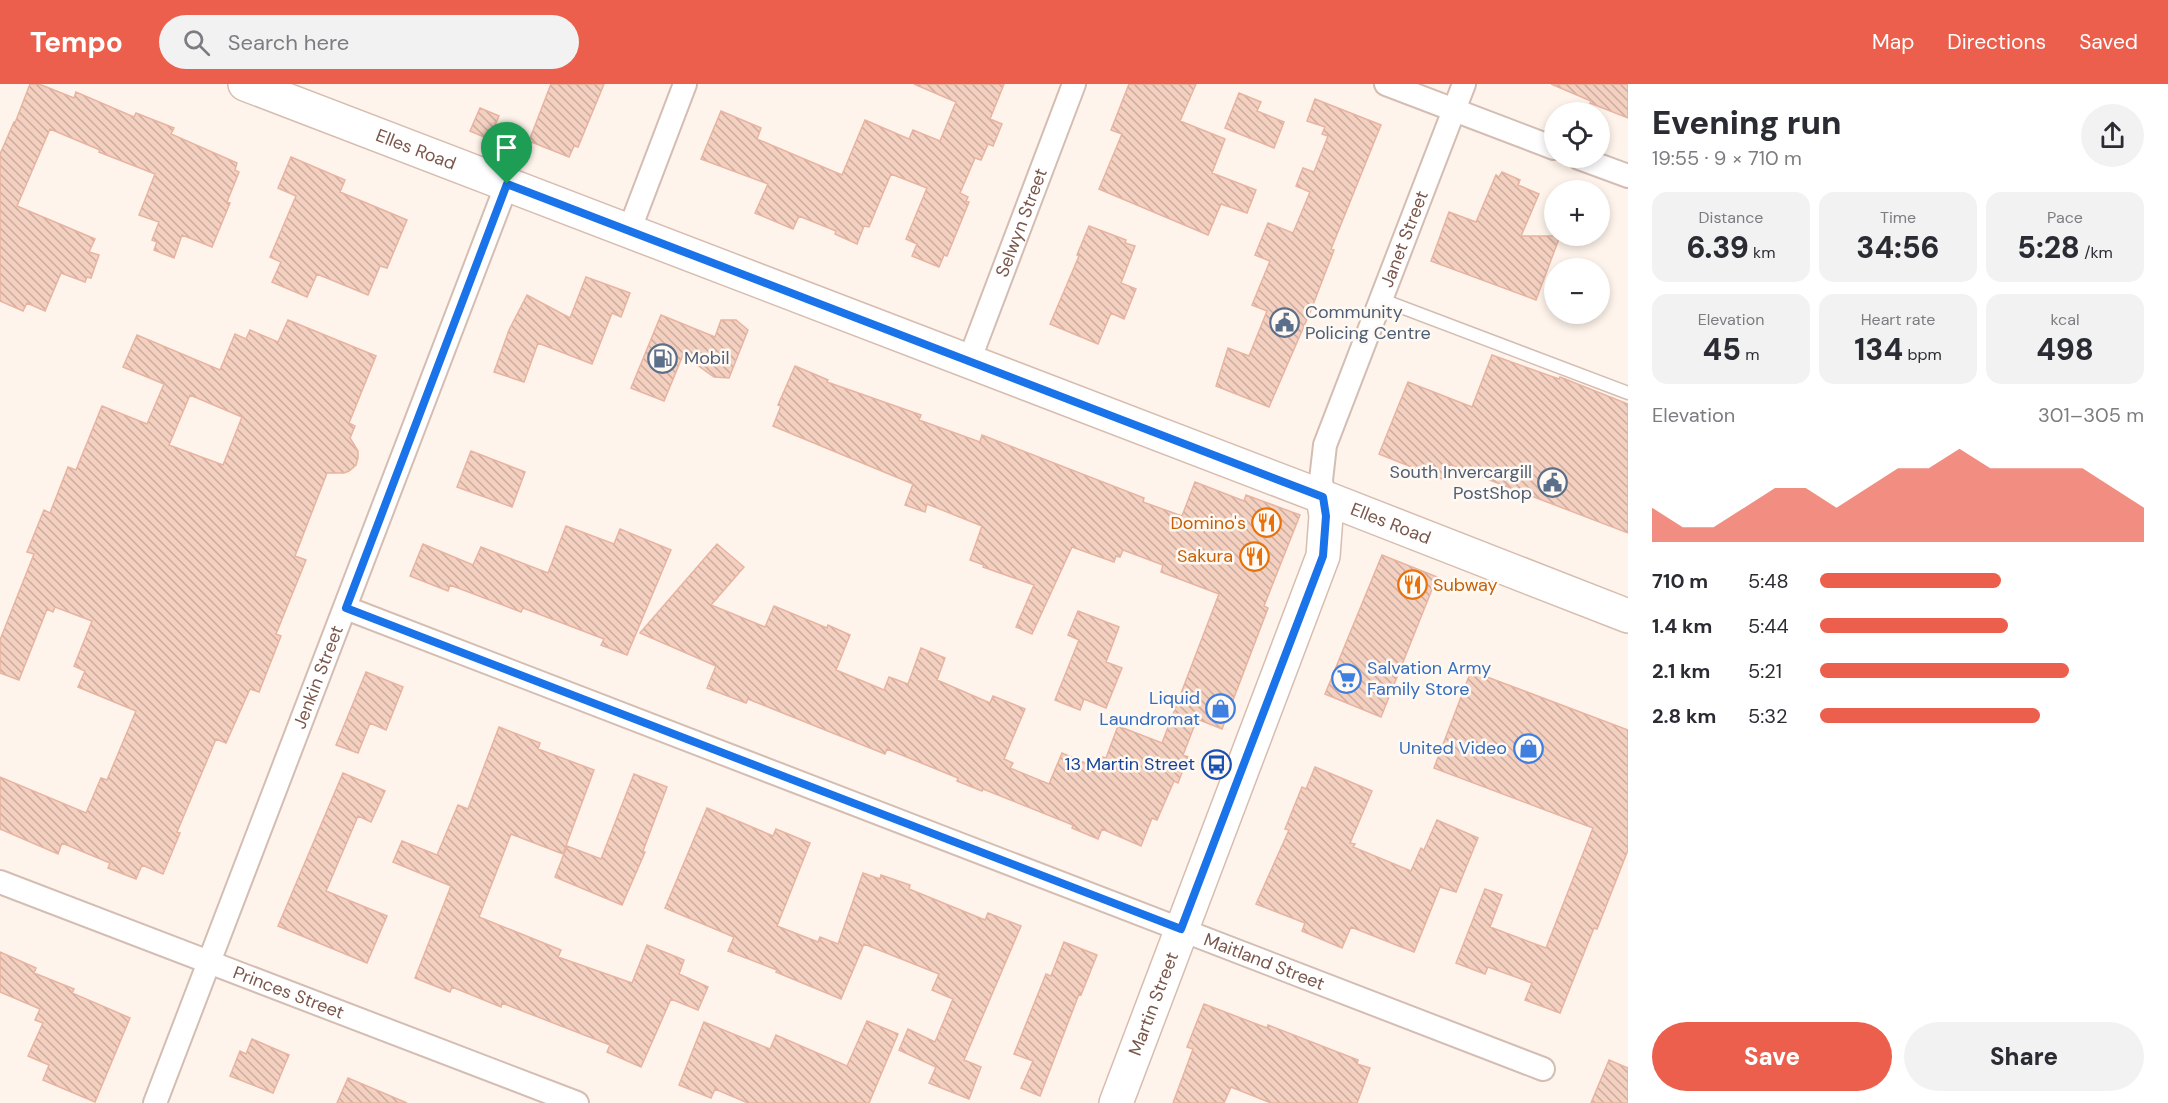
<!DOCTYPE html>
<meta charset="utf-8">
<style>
body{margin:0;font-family:"DM Sans",sans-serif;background:#f2f2f3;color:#2b2b33;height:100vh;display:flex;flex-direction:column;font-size:22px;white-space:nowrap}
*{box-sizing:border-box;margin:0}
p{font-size:20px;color:#7c7c81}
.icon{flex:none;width:33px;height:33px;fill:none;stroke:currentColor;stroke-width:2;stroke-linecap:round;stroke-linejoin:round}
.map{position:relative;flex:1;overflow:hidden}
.sheet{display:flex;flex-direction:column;background:#fff;width:540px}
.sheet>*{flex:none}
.buttons{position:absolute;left:1544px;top:18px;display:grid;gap:12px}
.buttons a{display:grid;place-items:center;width:66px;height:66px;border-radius:50%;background:#fff;box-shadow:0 3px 9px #0003;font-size:30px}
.pin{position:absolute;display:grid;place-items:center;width:51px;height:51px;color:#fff;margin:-62px -26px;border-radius:50% 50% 50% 0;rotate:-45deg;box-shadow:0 0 6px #0007}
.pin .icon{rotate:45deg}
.round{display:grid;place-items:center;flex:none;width:63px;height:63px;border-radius:32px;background:#f2f2f3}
.summary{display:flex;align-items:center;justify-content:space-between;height:102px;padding:0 24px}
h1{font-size:33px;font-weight:800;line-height:45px}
.figures{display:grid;grid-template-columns:repeat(3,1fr);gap:9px;height:102px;padding:6px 24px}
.figures div{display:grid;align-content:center;border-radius:15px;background:#f2f2f3;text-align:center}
.figures b{font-size:30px;font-weight:800}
.figures small{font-size:16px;font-weight:400}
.figures p{font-size:16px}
.chart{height:168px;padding:12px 24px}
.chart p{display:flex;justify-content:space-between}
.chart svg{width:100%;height:108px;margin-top:6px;fill:#ec5f4c;opacity:.7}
.cta{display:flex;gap:12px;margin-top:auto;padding:12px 24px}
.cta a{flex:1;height:69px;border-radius:36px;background:#ec5f4c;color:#fff;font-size:24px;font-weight:800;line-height:69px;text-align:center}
.cta a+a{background:#f2f2f3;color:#2b2b33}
ul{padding:0 24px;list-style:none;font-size:20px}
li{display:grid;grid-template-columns:96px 72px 1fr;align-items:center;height:45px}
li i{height:15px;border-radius:8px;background:#ec5f4c}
header{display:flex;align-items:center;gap:36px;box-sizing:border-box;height:84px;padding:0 30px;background:#ec5f4c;color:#fff}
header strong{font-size:28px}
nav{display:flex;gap:33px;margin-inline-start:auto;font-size:21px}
.search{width:420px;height:54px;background:#f2f2f3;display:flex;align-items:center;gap:15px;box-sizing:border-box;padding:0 21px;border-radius:33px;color:#7c7c81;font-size:22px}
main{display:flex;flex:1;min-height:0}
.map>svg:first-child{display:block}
</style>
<header>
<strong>Tempo</strong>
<div class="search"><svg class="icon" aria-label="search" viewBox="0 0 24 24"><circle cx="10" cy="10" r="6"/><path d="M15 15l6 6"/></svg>Search here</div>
<nav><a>Map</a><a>Directions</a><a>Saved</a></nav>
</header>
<main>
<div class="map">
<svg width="1628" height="1019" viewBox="0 0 1628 1019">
<defs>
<pattern id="building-back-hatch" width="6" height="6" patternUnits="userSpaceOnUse" patternTransform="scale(1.5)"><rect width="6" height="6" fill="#f4d0c1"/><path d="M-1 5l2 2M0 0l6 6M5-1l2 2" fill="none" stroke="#cbac9f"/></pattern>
</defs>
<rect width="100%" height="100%" fill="#fef4eb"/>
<path fill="url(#building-back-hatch)" stroke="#e8b4a1" stroke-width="1.5" fill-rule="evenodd" d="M30 0H39L74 14 76 8 134 33 136 29 174 44 171 50 237 79 235 86 239 88 227 118 230 119 212 163 182 151 174 174 154 166 157 158 152 156 159 138 139 131 155 90 99 68 100 66 50 45 17 122 95 155 89 168 99 171 91 194 87 193 85 198 61 189 45 227 27 219 23 227 0 217V70L14 38 15 39Z
M551 0H604L578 63 574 62 569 73 529 57Z
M914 0H1004L990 35 1002 40 993 62 988 60 981 76 975 74 960 109 968 113 966 117 969 118 947 172 944 171 939 183 912 172 917 160 906 155 927 104 891 90 869 143 864 142 857 160 835 150 836 147 799 132 793 145 755 129 768 100 701 75 721 27 761 44 757 55 842 91 865 36 909 55 913 46 940 57 956 18Z
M1129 0H1196L1180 37 1225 55 1212 89 1256 106 1247 129 1221 120 1208 151 1099 105 1122 50 1111 46Z
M1551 0H1628V34L1590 19 1591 17Z
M1239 9 1261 18 1257 27 1284 38 1274 64 1225 44Z
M1315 15 1381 41 1331 165 1334 166 1311 226 1269 323 1216 302 1228 264 1249 272 1267 227 1252 221 1270 177 1255 171 1268 139 1293 149 1310 108 1296 102 1303 84 1314 88 1328 52 1322 50 1325 43 1307 37Z
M480 24 499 32 489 55 470 47Z
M291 73 345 96 340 108 407 136 387 184 380 182 368 211 317 190 307 213 272 198 281 178 270 173 296 112 278 104Z
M1502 88 1520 96 1518 101 1539 110 1521 152H1560L1536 216 1431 177 1449 128 1476 138 1496 91 1499 93Z
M1089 142 1126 156 1125 159 1135 162 1121 199 1136 205 1124 235 1111 229 1098 260 1050 240 1079 172 1077 171Z
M586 193 630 209 621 233 612 229 592 280 538 259 524 298 494 288 509 246 527 211 570 234Z
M661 231 715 253 721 236H736L748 246 729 294 714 293 683 271 664 317 631 304Z
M288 236 376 272 349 339 355 342 350 354 358 367V374L356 381 349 387 344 389H327L295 472 306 476 276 550 281 552 259 608 250 605 226 659 216 655 177 748 180 749 163 790 142 781 136 795 108 784 110 779 62 759 58 770 0 745V693L86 729 101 694 107 696 136 627 78 603 85 587 74 582 92 537 55 523 53 528 47 525 19 596 0 589V556L34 470 27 468 44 426 50 429 68 383 76 386 102 322 147 340 164 300 123 283 137 251 220 286 235 250 246 255 250 246 278 258ZM190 311 242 333 223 381 169 361Z
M1492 271 1559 295 1560 293 1628 320V449L1448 380 1442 395 1379 370 1408 298 1472 323Z
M795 282 828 296 827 298 921 331 919 336 980 358 982 351 1144 414 1143 418 1182 432 1195 398 1244 417 1246 411 1300 431 1264 522 1268 524 1222 645 1197 635 1183 671 1188 673 1178 699 1174 697 1157 736 1152 734 1141 762 1102 745 1098 755 1072 744 1073 741 983 705 982 707 957 697 958 694 887 665 885 670 748 615 746 619 707 604 716 582 640 549 717 460 744 483 711 521 765 543 774 522 827 544 828 541 850 551 836 586 884 606 889 593 908 600 921 564 945 574 937 596 990 619 993 612 1025 625 1004 675 1013 679 1010 684 1049 700 1062 669 1097 684 1102 673 1106 674 1118 642 1162 659 1219 510 1161 488 1163 481 1123 466 1120 473 1116 472 1114 478 1072 463 1032 550 1016 543 1034 501 983 483 984 481 970 476 982 442 927 420 925 428 905 421 913 400 773 342 781 322 778 321Z
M471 367 525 388 512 423 457 403Z
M566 442 614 460 620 445 671 466 627 571 601 561 604 555 523 524 521 528 450 501 448 507 410 492 423 460 473 481 481 463 548 489Z
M1382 471 1437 493 1381 633 1325 610Z
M1078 527 1119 543 1106 578 1122 584 1106 624 1084 615 1080 626 1055 616 1079 556 1068 551Z
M1471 587 1628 646V766L1597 845 1594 844 1560 929 1525 916 1532 899 1488 883 1485 890 1456 879 1485 805 1502 811 1490 843 1546 864 1593 744 1434 684Z
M366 588 403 603 386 646 370 639 358 669 336 661Z
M499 643 540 659 538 665 594 686 563 770 511 750 479 833 561 866 558 873 632 899 647 861 684 876 679 890 708 903 698 926 671 915 641 983 607 968 610 961 502 919 501 923 452 903 450 908 415 894 451 802 393 778 402 757 437 771 458 721 468 725Z
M1315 683 1372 707 1350 759 1355 760 1353 763 1411 787 1421 764 1424 766 1437 736 1478 754 1456 808 1440 803 1414 868 1351 843 1342 864 1302 847 1305 839 1256 820 1289 746 1285 745 1302 703 1306 705Z
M343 689 385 707 371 738 358 732 326 807 387 832 367 879 278 842Z
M634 690 667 703 643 767 645 768 622 821 555 793 567 762 601 775Z
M707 724 773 752 776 745 810 759 777 842 818 858 820 853 838 860 863 789 880 795 881 791 910 801 909 805 985 836 988 829 1021 842 964 976 981 983 969 1015 929 999 936 983 899 966 908 945 935 958 953 915 932 906 939 890 864 860 841 915 776 888 777 886 728 867 734 853 665 824Z
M1064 858 1097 871 1081 911 1079 910 1040 1012 1021 1004 1033 977 1014 970 1046 890 1051 892Z
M0 868 36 884 34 889 74 905 72 909 130 934 95 1018 43 996 49 981 28 972 43 939 35 936 40 925 0 908Z
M1204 920 1267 944 1268 941 1358 976 1357 980 1370 984 1357 1019H1271L1231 1003 1224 1019H1173L1193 965 1187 963Z
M867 937 898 950 869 1019H748L715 1005 711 1014 679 1001 704 938 770 965 776 951 847 982Z
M252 955 289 971 273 1009 230 992 240 967 246 970Z
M1609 976 1628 984V1019H1591Z
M348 994 407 1019H337Z"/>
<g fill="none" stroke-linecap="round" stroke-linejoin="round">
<defs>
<path id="lane" d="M1380 215 1628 309"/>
<g id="street">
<path d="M1386 0 1554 64"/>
<path d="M1579 74 1628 92"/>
<path d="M629 147 685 0"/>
<path id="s1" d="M969 277 1074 0"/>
<path id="s2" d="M1323 413 1321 396 1325 361 1464 0"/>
<path id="s3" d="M346 524 1543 985"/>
<path id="s4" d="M0 798 577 1019"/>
<path id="s5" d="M155 1019 507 100"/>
</g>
<g id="secondary">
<path id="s6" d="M245 0 1323 413 1628 532"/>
<path id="s7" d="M1116 1019 1323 472 1326 432 1323 413"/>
</g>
</defs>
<use href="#lane" stroke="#d4bdb2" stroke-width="15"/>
<use href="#street" stroke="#d4bdb2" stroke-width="26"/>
<use href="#secondary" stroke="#d7bdaf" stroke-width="36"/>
<use href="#lane" stroke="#fff" stroke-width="12"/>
<use href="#street" stroke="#fff" stroke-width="22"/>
<use href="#secondary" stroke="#fff" stroke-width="33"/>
</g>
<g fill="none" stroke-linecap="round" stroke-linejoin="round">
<defs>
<path id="route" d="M507 100 1323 413 1326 432 1323 472 1181 845 346 524Z"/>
</defs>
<use href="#route" stroke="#fff" stroke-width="12"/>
<use href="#route" stroke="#1a73e8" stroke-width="8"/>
</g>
<defs>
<symbol id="civic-ring" viewBox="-11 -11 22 22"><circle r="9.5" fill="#fff9f3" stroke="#5c6f8a" stroke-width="1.5"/><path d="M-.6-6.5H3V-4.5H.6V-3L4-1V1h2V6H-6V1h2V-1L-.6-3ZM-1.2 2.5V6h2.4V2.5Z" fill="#5c6f8a"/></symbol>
<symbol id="fuel-ring" viewBox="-11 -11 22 22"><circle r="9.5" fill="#fff9f3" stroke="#5c6f8a" stroke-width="1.5"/><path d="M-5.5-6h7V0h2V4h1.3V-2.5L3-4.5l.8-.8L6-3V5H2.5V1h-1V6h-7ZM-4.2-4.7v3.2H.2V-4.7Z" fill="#5c6f8a"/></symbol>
<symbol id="restaurant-ring" viewBox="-11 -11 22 22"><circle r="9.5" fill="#fff9f3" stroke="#e8710a" stroke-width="1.5"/><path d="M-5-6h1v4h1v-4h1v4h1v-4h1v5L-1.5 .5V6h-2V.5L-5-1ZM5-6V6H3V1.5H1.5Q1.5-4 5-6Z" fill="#e8710a"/></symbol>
<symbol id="supermarket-ring" viewBox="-11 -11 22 22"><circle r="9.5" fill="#fff9f3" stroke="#3f7fe0" stroke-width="1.5"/><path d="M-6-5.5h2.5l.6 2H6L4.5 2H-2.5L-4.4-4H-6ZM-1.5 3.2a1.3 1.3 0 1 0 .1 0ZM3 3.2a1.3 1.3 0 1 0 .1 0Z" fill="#3f7fe0"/></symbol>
<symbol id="shop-ring" viewBox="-11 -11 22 22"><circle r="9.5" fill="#fff9f3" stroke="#3f7fe0" stroke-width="1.5"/><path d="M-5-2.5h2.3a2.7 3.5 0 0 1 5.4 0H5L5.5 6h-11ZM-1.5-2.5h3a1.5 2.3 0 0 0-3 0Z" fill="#3f7fe0"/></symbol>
<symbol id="bus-ring" viewBox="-11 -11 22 22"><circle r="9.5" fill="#fff9f3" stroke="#1a4fb4" stroke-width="1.5"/><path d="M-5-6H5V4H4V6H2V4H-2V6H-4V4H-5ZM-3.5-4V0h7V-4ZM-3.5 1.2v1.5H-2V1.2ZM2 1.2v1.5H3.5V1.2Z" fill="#1a4fb4"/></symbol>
</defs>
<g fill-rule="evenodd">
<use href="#civic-ring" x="1268" y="222" width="33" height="33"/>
<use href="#fuel-ring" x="646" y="258" width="33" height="33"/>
<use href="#civic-ring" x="1536" y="382" width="33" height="33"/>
<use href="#restaurant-ring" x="1250" y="422" width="33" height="33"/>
<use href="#restaurant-ring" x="1238" y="456" width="33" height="33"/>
<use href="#restaurant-ring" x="1396" y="484" width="33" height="33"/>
<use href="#supermarket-ring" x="1330" y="578" width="33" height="33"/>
<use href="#shop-ring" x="1204" y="608" width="33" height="33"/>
<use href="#shop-ring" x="1512" y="648" width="33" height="33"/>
<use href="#bus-ring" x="1200" y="664" width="33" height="33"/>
</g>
<g text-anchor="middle" stroke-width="5" stroke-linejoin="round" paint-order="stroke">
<g font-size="18" fill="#7b574b" stroke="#fff9f3">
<text dy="6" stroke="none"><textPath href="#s6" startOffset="183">Elles Road</textPath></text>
<text dy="6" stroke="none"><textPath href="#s1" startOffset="148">Selwyn Street</textPath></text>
<text dy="6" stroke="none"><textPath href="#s2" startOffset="273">Janet Street</textPath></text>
<text dy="6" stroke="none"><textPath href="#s6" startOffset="1227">Elles Road</textPath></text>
<text dy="6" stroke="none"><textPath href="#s5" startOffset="456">Jenkin Street</textPath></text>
<text dy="6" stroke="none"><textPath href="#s3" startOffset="984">Maitland Street</textPath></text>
<text dy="6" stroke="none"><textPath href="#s4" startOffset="309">Princes Street</textPath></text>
<text dy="6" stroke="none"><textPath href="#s7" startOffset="106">Martin Street</textPath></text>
</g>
<g font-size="18" fill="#4e5e75" stroke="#fff9f3" text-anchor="start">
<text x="1305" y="234">Community<tspan x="1305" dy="21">Policing Centre</tspan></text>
<text x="684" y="280">Mobil</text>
<text x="1532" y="394" text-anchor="end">South Invercargill<tspan x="1532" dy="21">PostShop</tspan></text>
</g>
<g font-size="18" fill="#c56008" stroke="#fff9f3" text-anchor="end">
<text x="1246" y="445">Domino's</text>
<text x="1233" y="478">Sakura</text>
<text x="1433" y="507" text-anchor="start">Subway</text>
</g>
<g font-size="18" fill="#366cbe" stroke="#fff9f3" text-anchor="end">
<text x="1367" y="590" text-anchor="start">Salvation Army<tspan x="1367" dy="21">Family Store</tspan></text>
<text x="1200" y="620">Liquid<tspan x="1200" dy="21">Laundromat</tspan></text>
<text x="1507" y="670">United Video</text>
</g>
<g font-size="18" fill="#164399" stroke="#fff9f3" text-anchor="end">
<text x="1195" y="686">13 Martin Street</text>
</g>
</g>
</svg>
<div class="buttons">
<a><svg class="icon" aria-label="locate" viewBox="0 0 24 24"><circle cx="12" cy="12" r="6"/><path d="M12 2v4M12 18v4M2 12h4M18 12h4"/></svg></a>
<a>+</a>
<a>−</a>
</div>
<div class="pin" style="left:507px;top:100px;background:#1e9e55"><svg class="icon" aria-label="arrive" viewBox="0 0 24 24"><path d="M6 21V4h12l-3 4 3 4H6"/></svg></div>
</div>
<section class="sheet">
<div class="summary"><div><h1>Evening run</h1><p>19:55 · 9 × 710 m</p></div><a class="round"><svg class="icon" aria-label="share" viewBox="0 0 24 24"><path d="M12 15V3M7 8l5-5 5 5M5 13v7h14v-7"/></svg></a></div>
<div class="figures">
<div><p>Distance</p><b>6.39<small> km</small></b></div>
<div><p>Time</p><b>34:56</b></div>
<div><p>Pace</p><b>5:28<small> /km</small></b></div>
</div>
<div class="figures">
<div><p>Elevation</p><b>45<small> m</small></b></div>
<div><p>Heart rate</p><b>134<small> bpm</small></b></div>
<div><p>kcal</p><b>498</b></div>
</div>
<div class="chart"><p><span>Elevation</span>301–305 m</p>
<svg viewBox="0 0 160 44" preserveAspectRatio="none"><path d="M0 44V30L10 38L20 38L30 30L40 22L50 22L60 30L70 22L80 14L90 14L100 6L110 14L120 14L130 14L140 14L150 22L160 30V44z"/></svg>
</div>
<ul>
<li><b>710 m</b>5:48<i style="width:56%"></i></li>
<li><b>1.4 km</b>5:44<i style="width:58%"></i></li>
<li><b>2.1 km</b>5:21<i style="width:77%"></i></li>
<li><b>2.8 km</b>5:32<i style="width:68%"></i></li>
</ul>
<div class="cta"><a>Save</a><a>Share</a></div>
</section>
</main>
